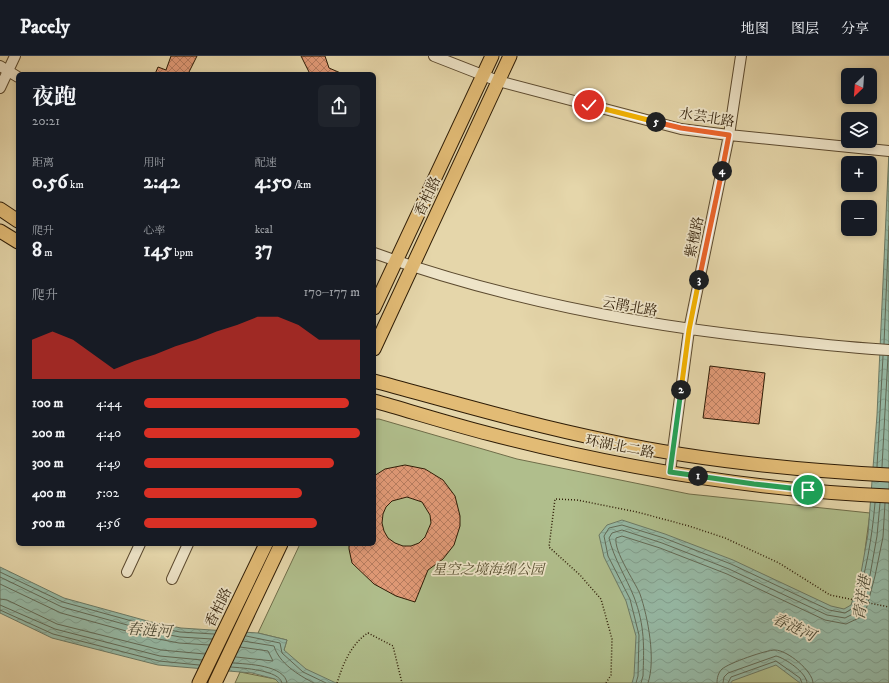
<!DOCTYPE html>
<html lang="zh">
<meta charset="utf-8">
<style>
body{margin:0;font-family:"IM FELL DW Pica","Noto Serif SC",serif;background:#20242c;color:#f1f3f6;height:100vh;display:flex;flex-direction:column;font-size:15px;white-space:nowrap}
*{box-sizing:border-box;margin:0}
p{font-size:13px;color:#9ea1a6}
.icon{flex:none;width:22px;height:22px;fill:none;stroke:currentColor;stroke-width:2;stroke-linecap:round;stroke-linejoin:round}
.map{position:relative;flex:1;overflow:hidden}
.sheet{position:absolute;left:16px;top:16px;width:360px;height:474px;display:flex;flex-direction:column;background:#171b24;border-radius:6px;box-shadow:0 2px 6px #0003}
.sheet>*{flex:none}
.needle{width:26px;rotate:205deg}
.buttons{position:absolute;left:841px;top:12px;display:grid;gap:8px}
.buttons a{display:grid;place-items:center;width:36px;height:36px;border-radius:6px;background:#171b24;box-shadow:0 2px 6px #0003;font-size:20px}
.pin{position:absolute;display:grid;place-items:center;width:34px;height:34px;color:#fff;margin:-17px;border:2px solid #fff;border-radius:50%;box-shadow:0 1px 4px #0007}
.km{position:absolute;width:20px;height:20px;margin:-10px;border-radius:50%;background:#222;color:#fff;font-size:11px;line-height:20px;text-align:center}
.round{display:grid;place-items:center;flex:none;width:42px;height:42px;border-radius:6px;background:#20242c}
.overview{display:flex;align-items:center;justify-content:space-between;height:68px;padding:0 16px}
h1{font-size:22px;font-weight:700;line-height:30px}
.figures{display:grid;grid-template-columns:repeat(3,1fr);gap:6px;height:68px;padding:4px 16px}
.figures div{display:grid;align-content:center}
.figures b{font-size:20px;font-weight:700}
.figures small{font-size:11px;font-weight:400}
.figures p{font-size:11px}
.chart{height:112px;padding:8px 16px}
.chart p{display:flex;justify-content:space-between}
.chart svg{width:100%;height:72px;margin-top:4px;fill:#d93025;opacity:.7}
ul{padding:0 16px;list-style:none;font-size:13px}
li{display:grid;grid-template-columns:64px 48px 1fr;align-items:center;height:30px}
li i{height:10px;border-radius:5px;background:#d93025}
header{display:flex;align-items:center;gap:24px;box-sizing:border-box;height:56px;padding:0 20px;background:#171b24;border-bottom:1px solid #363941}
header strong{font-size:19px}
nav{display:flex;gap:22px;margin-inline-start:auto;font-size:14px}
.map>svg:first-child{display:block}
</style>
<header>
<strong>Pacely</strong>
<nav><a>地图</a><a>图层</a><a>分享</a></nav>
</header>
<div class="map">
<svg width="889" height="627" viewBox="0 0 889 627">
<defs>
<pattern id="water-waves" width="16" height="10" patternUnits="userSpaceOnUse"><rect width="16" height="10" fill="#96b9a5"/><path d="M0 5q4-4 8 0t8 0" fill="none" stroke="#829e8d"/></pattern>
<pattern id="building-cross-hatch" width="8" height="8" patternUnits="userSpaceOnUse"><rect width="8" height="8" fill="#e19a77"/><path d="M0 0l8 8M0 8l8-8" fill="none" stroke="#b77d60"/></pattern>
</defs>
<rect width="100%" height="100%" fill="#e5d6aa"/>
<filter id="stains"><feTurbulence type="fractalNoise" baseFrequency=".005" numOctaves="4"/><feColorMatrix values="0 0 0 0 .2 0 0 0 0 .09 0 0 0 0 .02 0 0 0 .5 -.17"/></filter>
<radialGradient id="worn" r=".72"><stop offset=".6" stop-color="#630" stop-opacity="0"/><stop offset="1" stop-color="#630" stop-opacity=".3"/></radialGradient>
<path fill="#b0be8c" stroke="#6f6d49" d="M374 363H379L517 403 689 438 870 457 865 494 889 627H235L240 616 275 623 287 584 258 577 300 488H374Z"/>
<path fill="url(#water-waves)" stroke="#6c7a65" d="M889 94V627H800L776 609 732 625 731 627H632L634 620 636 580 626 545 604 501 599 479 607 469 622 464 665 478 733 504 831 550 844 553 851 549 861 517 868 478 877 359Z
M0 511 64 542 151 566 181 572 258 577 287 584 284 594 306 613 336 627H279L275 623 252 617 158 609 52 582 0 557Z"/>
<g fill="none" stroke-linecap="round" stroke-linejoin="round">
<path stroke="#626a56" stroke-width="1" d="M884 288 889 170
M877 411 883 300
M882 411 888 300
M0 516 63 546 150 570 180 576 214 578
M0 521 62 551 149 575 180 581 212 583
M0 528 61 557 148 581 179 587 209 589
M0 543 7 544 57 568 161 594 205 598
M0 549 55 573 160 600 202 604
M0 554 53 578 159 605 199 609
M246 580 280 587 282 597 303 616 326 627
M243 585 274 590C279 607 298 619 314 627
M236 601 273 605 268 595 240 591
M233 607C247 608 285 609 287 627
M231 611C242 612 280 614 282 627
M636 627 638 620 639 579 630 543 608 500 604 480 609 472 622 469 664 482 731 508 829 554 845 557 855 551C866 516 872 483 875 447
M641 627 643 620C644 591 645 570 634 541 626 521 614 503 609 482L612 477 622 474 662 487 729 513 827 559 845 562 857 556 860 551 870 519 877 480 880 447
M648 627C656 604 648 561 640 538 634 524 614 496 616 482L622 480 660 492 727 518 825 564 846 568 861 561 866 554 875 520 883 481 885 447
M717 627C717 622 718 617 722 613 729 607 766 594 775 594 787 594 813 615 813 627
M723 627 724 621 728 617 776 600C785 602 807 617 807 627
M728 627 731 621 776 605 800 622 802 627"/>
</g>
<path fill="url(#building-cross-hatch)" stroke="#2e1c06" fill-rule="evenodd" d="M171 0H197L188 18H155L158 11 166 14Z
M301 0H325L329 12 343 18H310Z
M710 310 765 317 759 368 703 362Z
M405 409 425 413 443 424 455 440 460 460V470L454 489 443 503 428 514 415 546 396 540 374 528 352 507 349 493V488H374V420L385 413ZM407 441 422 446 430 459 431 467 425 481 419 487 411 490H403L395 487 388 482 384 475 382 467 383 458 386 451 392 445Z"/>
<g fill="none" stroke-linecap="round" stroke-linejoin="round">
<defs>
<path id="minor" d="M434 0 498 25 681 73 729 79 889 95
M0 10 18 21
M0 32 15 0
M374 197C505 244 642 270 781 284 817 288 853 292 889 294
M670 416 689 274 729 79 741 0
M127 516 140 488
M172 523 188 488"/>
<path id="major" d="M0 153 18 165
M0 175 18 186
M374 252 492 0
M374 293 510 0
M374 325C452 346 530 369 609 385 701 405 796 414 889 419
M374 345C413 356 451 368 490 378 620 412 755 434 889 440
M199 627 266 488
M215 627 281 488"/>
</defs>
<use href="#minor" stroke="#5c4a2f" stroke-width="12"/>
<use href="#major" stroke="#2e1c06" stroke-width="15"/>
<path stroke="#2e1c06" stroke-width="1.5" stroke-dasharray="1 2" stroke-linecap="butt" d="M337 627C343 608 351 588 368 577L393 590 402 627
M606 627 611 619 612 583 601 543 580 519 549 491 555 443 577 444 637 456 689 470 725 482 779 507 830 539 889 551"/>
<use href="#minor" stroke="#eee4c8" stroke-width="10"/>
<use href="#major" stroke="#e2bb75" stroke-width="13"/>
</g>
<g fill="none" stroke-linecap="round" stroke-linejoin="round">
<defs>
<path id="split-1" d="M698 420 754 428 808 434"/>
<path id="split-2" d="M681 334 670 416 698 420"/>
<path id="split-3" d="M681 334 689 274 699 224"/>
<path id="split-4" d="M699 224 722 115"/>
<path id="split-5" d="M656 66 681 72 729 79 722 115"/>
<path id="split-6" d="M589 49 656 66"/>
</defs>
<use href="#split-1" stroke="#fff" stroke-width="8"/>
<use href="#split-2" stroke="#fff" stroke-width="8"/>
<use href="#split-3" stroke="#fff" stroke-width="8"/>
<use href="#split-4" stroke="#fff" stroke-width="8"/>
<use href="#split-5" stroke="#fff" stroke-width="8"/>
<use href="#split-6" stroke="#fff" stroke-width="8"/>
<use href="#split-1" stroke="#22a559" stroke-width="5"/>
<use href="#split-2" stroke="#22a559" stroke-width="5"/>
<use href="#split-3" stroke="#f5b400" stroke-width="5"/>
<use href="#split-4" stroke="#f0652b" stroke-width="5"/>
<use href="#split-5" stroke="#f0652b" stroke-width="5"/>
<use href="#split-6" stroke="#f5b400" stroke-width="5"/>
</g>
<g text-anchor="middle" stroke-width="3.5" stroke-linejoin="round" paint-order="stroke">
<g font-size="14" fill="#2e1c06" stroke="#eee4c8">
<text transform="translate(707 61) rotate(9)" y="5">水芸北路</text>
<text transform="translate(427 140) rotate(-65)" y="5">香柏路</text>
<text transform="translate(694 181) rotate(-78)" y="5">紫檀路</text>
<text transform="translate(630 250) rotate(10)" y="5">云鹃北路</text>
<text transform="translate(620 390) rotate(11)" y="5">环湖北二路</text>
<text transform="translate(218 551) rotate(-64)" y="5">香柏路</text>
</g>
<g font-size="14" font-style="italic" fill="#554d2e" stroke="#eee4c8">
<text x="488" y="518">星空之境海绵公园</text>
</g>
<g font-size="15" font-style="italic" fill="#4d4b36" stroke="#eee4c8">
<text transform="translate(862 542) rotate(-81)" y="5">青祥港</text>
<text transform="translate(794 571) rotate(25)" y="5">春涟河</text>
<text transform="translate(149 574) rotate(4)" y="5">春涟河</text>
</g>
</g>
<rect width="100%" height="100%" filter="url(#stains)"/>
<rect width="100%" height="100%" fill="url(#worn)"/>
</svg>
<div class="buttons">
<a><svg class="needle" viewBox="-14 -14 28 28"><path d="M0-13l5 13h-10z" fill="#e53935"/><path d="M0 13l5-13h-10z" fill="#9ea1a6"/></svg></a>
<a><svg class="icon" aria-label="layers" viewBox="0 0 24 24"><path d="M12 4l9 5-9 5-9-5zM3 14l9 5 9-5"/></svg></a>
<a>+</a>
<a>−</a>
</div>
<div class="pin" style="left:808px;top:434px;background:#1e9e55"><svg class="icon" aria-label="arrive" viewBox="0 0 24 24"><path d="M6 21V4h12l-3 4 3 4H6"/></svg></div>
<div class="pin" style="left:589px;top:49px;background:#d93025"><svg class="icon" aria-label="check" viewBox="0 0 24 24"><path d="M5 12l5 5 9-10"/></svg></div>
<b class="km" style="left:698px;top:420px">1</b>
<b class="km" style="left:681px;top:334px">2</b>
<b class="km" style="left:699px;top:224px">3</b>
<b class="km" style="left:722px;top:115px">4</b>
<b class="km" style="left:656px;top:66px">5</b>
<section class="sheet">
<div class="overview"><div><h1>夜跑</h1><p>20:21</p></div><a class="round"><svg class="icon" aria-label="share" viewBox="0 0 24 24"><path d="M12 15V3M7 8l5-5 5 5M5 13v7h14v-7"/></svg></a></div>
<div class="figures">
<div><p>距离</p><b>0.56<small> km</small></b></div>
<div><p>用时</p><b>2:42</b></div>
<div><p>配速</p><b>4:50<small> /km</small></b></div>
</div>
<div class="figures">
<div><p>爬升</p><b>8<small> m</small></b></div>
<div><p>心率</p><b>145<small> bpm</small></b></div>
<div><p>kcal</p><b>37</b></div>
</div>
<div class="chart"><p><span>爬升</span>170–177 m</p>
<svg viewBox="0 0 160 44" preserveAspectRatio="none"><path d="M0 44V20L10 15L20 20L30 29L40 38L50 33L60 29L70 24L80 20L90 15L100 11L110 6L120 6L130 11L140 20L150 20L160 20V44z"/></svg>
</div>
<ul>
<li><b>100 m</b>4:44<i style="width:95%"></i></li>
<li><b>200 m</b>4:40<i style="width:100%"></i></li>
<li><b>300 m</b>4:49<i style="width:88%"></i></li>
<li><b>400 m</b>5:02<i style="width:73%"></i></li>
<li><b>500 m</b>4:56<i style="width:80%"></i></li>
</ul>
</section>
</div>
